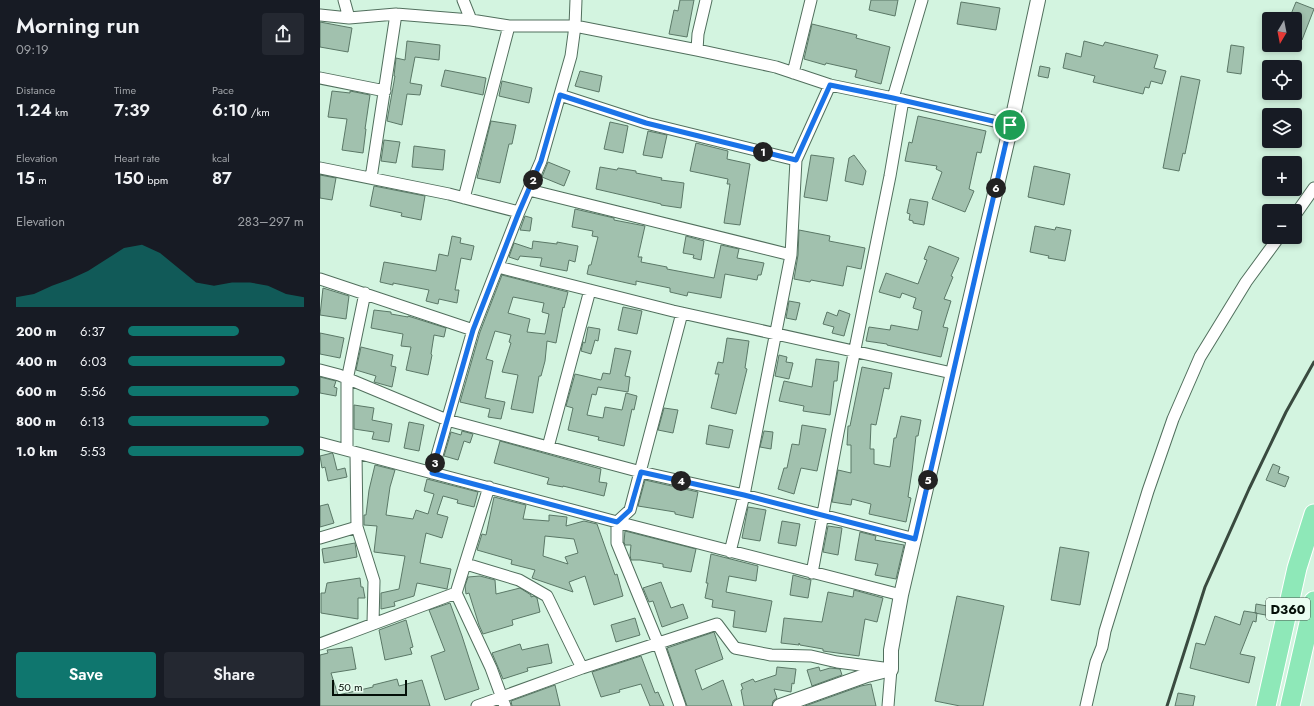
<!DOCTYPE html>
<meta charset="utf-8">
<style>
body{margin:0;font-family:Jost,sans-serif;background:#242831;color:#f1f3f6;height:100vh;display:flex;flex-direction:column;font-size:15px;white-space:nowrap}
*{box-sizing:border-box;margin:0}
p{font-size:13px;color:#9ea1a6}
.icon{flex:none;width:22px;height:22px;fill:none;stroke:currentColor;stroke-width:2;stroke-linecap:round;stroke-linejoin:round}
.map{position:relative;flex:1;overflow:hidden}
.sheet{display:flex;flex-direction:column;background:#171b24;width:320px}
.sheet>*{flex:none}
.needle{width:26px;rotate:190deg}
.tools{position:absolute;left:942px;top:12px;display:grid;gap:8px}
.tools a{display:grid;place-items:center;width:40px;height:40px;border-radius:4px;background:#171b24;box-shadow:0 2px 6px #0003;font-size:20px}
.scale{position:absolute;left:12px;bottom:10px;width:75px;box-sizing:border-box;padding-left:4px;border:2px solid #040f08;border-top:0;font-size:11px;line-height:14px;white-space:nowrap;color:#040f08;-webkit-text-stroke:3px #eafef1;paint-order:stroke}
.pin{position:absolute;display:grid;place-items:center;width:34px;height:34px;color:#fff;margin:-17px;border:2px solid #fff;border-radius:50%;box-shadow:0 1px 4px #0007}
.km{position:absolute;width:20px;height:20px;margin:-10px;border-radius:50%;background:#222;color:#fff;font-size:11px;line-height:20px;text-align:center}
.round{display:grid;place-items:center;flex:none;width:42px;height:42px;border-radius:4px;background:#242831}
.summary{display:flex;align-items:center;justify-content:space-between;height:68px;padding:0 16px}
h1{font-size:22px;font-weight:600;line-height:30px}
.metrics{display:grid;grid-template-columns:repeat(3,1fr);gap:6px;height:68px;padding:4px 16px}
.metrics div{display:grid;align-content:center}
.metrics b{font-size:17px;font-weight:600}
.metrics small{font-size:11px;font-weight:400}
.metrics p{font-size:11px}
.chart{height:112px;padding:8px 16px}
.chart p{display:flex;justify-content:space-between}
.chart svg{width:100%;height:72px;margin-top:4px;fill:#0f766e;opacity:.7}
.cta{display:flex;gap:8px;margin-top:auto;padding:8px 16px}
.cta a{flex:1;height:46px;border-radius:4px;background:#0f766e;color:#fff;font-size:16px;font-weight:600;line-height:46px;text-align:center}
.cta a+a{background:#242831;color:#f1f3f6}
ul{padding:0 16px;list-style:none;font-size:13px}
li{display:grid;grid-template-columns:64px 48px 1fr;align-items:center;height:30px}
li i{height:10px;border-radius:5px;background:#0f766e}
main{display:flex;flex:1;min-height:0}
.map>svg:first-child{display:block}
</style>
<main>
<section class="sheet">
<div class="summary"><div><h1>Morning run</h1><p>09:19</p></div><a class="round"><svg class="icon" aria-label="share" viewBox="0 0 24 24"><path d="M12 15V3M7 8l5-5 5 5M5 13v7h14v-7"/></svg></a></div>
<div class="metrics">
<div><p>Distance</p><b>1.24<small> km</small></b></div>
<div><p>Time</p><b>7:39</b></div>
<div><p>Pace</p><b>6:10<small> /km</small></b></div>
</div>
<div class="metrics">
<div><p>Elevation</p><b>15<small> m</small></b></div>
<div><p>Heart rate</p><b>150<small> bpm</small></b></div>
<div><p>kcal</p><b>87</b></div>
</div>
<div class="chart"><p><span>Elevation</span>283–297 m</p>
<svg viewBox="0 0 160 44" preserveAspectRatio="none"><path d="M0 44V38L10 36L20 31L30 27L40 22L50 15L60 8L70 6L80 11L90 20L100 29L110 31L120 29L130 29L140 31L150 36L160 38V44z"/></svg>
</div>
<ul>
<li><b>200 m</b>6:37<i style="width:63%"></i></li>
<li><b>400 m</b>6:03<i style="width:89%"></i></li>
<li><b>600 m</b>5:56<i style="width:97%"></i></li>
<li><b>800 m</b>6:13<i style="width:80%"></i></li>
<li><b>1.0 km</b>5:53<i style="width:100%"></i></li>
</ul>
<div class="cta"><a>Save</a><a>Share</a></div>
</section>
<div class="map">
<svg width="994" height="706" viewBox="0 0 994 706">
<rect width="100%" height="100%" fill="#d3f4e0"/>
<path fill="#a1c1ae" stroke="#5b7867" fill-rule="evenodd" d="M360 0H374L367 37 349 34 354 10 358 11Z
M551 0H578L575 16 549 10Z
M641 2 680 8 676 30 637 24Z
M976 2 994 9 982 40 975 37V19H969Z
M0 22 32 28 28 52 0 47Z
M492 24 537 35 536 38 570 47 561 84 535 77 537 70 506 63 505 65 484 59Z
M87 41 120 45 119 60 95 57 90 83 102 85 100 95 87 94 82 125 67 121 75 76H74L76 58 85 60Z
M764 41 783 46 785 42 838 55 834 68 846 71 842 84 831 81 829 88 825 87 823 94 773 82 775 76 743 68 746 53 761 57Z
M911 45 924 47 921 74 907 72Z
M720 66 730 68 728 78 718 76Z
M125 70 166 78 163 95 121 86Z
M260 71 282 76 279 92 255 86Z
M861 76 880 80 865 154 863 153 859 171 843 168Z
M182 81 212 88 209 103 179 96Z
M12 91 30 93V91L50 95 45 129H46L43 153 22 150 27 119 8 117Z
M598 116 666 131 661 153 657 152 649 189 654 191 645 212 612 199 622 172 616 169 617 166 585 161 589 142 592 143Z
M171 121 196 125 192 144H189L180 183 157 178Z
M290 122 308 126 303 153 284 149Z
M328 131 347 135 342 158 323 155Z
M64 140 80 142 76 163 61 161Z
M376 143 408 151 407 159 430 164 420 225 404 223 410 184H407L408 179 370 171Z
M94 146 125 150 123 170 92 167Z
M491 155 514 158 507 201 484 197Z
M534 155 546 171 543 185 525 181 529 158Z
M228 162 250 171 244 186 222 177Z
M714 166 750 174 744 205 708 197Z
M280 167 297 170 298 168 316 171V173L342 178 341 180 364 183 361 208 341 205V204L276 189Z
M0 175 16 178 12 200 0 198Z
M54 186 105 196 101 220 81 216 82 213 50 206Z
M590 199 608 202 604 225 593 223V221L589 220 590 214 587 213Z
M255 209 294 218V220L325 226 318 257H322L321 262 347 267V269L394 278 401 245 419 249 417 258 444 263 441 275H438L437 280 405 274 401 298 368 292 367 296 350 292V288L316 281V285L267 274 269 265H271L278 237 272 236 273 231 252 227Z
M205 216 212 218 210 231 200 230Z
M715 226 735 230 736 227 751 230 745 261 728 258 729 256 710 252Z
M479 230 510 236 509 241 545 248 541 269 527 266 523 286 491 280 490 282 474 279 478 255Z
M132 236 141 238 140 243 154 246 151 260 141 258 135 290H139L137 303 119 299 118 304 106 301 109 290 73 283V285L60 282 64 262 116 271 119 254 128 256Z
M366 236 384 241 381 260 373 258 374 255 363 253Z
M213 241 237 244V242L258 246 255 262 249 260 247 271 220 266 222 258 200 256 198 260 189 257 194 243 212 249Z
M609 246 639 258 631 276 633 277 624 299 631 301 623 327 628 328 621 357 567 345V344L546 341 549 327 570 330 571 325 598 330 602 311 593 308 596 298 582 293 580 298 559 292 566 273 598 284 607 260 604 259Z
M182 275 248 292 244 308 243 307 236 343 227 341 225 361 221 376H219L213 413 191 409 198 375 182 372 191 343 189 342 191 335 175 331 166 359 173 361 165 398 185 402 181 419 168 417 170 409 140 402 160 332ZM193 297 224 303 222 312 229 314 225 334 207 332 210 319 188 313Z
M3 288 29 296 26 319 0 315Z
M469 301 480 303 476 320 466 318Z
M303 307 322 311 317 334 298 330Z
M54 310 71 312V314L88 317V316L126 328 124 337 114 335 111 354 112 355 108 375 86 370 91 347 81 346 83 334 51 328Z
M519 310 530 314 524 336 512 333 514 327 503 324 507 312 517 316Z
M268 327 280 329 278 341 275 340 271 354 261 351 263 342 265 343Z
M0 333 24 338 20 358 0 354Z
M407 338 429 341 425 368 427 369 416 414 391 408 399 374H395L398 362 403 363Z
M41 347 73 355 71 366 76 367 72 387 54 382 56 376 36 370Z
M295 348 311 351 305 376 310 377 308 392 278 387 276 395 272 394 267 415 283 418 285 407 302 410 306 393 317 396 314 410 312 409 304 446 278 440 279 437 248 430 253 408 246 406 255 374 281 380 283 373 290 374Z
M459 355 467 357 466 362 473 363 469 379 455 376Z
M496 359 519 362 517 381H514L510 415 483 411 484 406 459 401 464 381 492 387Z
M542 367 572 373 569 389 564 388 556 425 551 424 550 449H554V464L570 467 574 438H576L581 416 601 420 598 436H596L592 471 588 497 591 498 586 522 549 514 551 504 532 499 531 505 512 502 518 470 531 473V445H527L528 426H530Z
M0 377 16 381 14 387 17 388 16 396 0 393Z
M34 405 54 408 52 420 72 424 69 442 52 439 54 432 34 429Z
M344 408 358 410 353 433 338 430Z
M89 422 104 425 99 451 84 448Z
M389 425 413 430 409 448 386 444Z
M482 425 506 429 497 471 481 468 474 494 458 489 464 468H467L472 444 479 445Z
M142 431 153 434 150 443 144 441 138 460 124 456 131 432 141 435Z
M444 431 453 432 451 449 440 447Z
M180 441 281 469 279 482 287 483 284 496 243 486V487L227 484 229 478 174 463Z
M12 453 13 454 17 470 25 468 27 477 8 481 5 467 2 468 0 456Z
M953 464 960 467 958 473 969 477 965 487 946 480Z
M55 465 75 470 70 487 66 515 93 519 96 510 108 514 114 494 104 491 107 479 158 492 154 507 137 503 138 500 123 496 117 514 128 517 122 538 106 533 100 563 131 569 127 589 97 583 94 596 74 602 75 606 61 609V593L79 589 85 556 54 552 57 526 44 525V515H46L49 490Z
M325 480 378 492 373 518 355 514V512L318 506Z
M174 497 206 505 203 519 229 521V515L247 517 246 526 264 521 277 524 295 575 297 574 303 596 274 605 265 576 249 582 253 592 212 578 215 570 191 564 192 560 157 550 162 534 166 535ZM225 536 254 539 258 553 245 557 248 564 223 556Z
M8 504 14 523 0 527V506Z
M428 507 446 510 440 541 422 538Z
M462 521 480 524 476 546 458 543Z
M508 526 522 528 518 555 503 552Z
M305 531 376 549 371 572 343 567V564L320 560H311L310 555 311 545H305L304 542Z
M540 532 556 536 555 540 584 545 576 579 555 575 558 564 535 560Z
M35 543 37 557 4 563 2 549Z
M740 547 769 552 760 605 731 600Z
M391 554 438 566 436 581 409 576 406 592 452 601 446 632 413 627 415 611 392 607 393 600 385 598 388 583H386Z
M473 575 491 580 488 598 470 595Z
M160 576 175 580 176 594 200 588 211 595V597L214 596 217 598 220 612 192 620 193 625 163 634 159 625 149 593 146 594 145 586 148 577Z
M40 578 41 587H43L45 598H38V619L1 613V593H5L7 583Z
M341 582 351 608 363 604 368 618 342 627 333 601 329 602 323 588Z
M534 590 563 598 557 622 545 619 539 656 503 651V649L480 645 479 643V645L461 643 464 618 502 622 508 592 533 597Z
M637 596 684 606 663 706H640L615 701Z
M130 603 142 636 159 689 125 700 111 656 125 651 109 610Z
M936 604 953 607 951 616 935 613Z
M924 611 937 613 936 622 933 621 920 654 935 657 929 683 870 668 876 643 885 645 895 616 920 625Z
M315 618 320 635 296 642 291 625Z
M86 620 93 647 90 648 92 654 65 660 59 630Z
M394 632 403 659 375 670 382 690 403 680 412 706H367L347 648Z
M200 644 202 650 228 644 232 663 207 668 208 671 183 679 172 653Z
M32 647 36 669 11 673 18 695 53 687V685L77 679 79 686 102 680 110 706H0V655L8 653 7 650Z
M321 656 335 693 338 692 344 706H330L321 684 299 690 300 692 281 697 272 672Z
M457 667 476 669 474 684 472 683 471 692 454 689 457 698 453 701 452 706H424L421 690 423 689 421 684 433 679 435 682 456 675Z
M499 667 500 671 510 668 520 669 522 675 492 686 487 670Z
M551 684 556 706H485L541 686Z
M235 685 240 706H192L191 701Z
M858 693 875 696 873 706H855Z"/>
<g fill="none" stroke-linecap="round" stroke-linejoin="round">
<defs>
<path id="minor" d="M24 0 29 18
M143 0 151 20
M0 15 29 18 76 14 151 20 189 26H255L377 50 456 67 510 85 583 100 691 125
M377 50 378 34 386 0
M473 73 491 0
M0 78 65 91
M240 95 326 123 476 160
M573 98 602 0
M0 168 129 194 199 212
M51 178 76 14
M209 190 471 255
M144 198 189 26
M975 215 994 188
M178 267 353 311 632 373
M0 279 153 330
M0 370 19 375 127 420 321 472 424 495 595 539
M0 443 297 522 581 595
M228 447 270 290
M27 450V380L45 293
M36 453 37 527 54 581 53 623
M112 473 153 330 199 212 221 161 251 56 255 26 256 0
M169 487 136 593 171 668 185 706
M0 538 37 527
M410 552 424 495 471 255 476 160 510 85
M146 564 199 580 227 596 262 668
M492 573 518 433 570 176 583 100
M0 644 136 593
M157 706 262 668 397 624 415 648 451 655 491 656 517 662 571 669 568 706
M360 706 338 643 297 543V522L310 510 362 313
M766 706 776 662 782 647 785 631 828 491 853 419 880 357 926 282 959 237"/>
<path id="tertiary" d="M460 706 547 675 571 669V650L581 595 691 125 718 0"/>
<path id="trunk" d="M946 706 977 568 994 514
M970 706 994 601"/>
</defs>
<use href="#minor" stroke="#516f5d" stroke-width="13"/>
<use href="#tertiary" stroke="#516f5d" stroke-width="16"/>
<use href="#trunk" stroke="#fff" stroke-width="21"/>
<use href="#minor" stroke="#fff" stroke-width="11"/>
<use href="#tertiary" stroke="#fff" stroke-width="14"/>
<use href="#trunk" stroke="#8ee8b8" stroke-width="19"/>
<path stroke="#394a3f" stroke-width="3" d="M847 706 885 587 929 489 966 412 994 362"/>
</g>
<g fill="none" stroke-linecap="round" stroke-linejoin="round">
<defs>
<path id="route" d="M510 85 573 98 690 125 595 539 424 495 321 472 310 510 297 522 112 473 153 330 199 212 221 161 240 95 326 123 476 160Z"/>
</defs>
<use href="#route" stroke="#fff" stroke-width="8"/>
<use href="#route" stroke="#1a73e8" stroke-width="5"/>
</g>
<g text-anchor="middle" stroke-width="3" stroke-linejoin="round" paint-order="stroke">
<rect fill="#eafef1" stroke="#49574e" stroke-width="1" x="946" y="598" width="44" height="22" rx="3"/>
<g font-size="13" font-weight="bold" fill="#040f08">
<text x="968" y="614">D360</text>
</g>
</g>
</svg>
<div class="tools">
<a><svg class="needle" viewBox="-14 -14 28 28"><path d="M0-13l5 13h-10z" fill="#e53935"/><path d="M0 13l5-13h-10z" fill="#9ea1a6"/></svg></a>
<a><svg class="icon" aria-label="locate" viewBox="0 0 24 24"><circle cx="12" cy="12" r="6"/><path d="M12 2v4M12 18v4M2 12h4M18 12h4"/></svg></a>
<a><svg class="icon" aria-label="layers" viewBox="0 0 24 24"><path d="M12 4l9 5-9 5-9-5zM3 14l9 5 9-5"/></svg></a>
<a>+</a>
<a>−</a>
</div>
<div class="scale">50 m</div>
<div class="pin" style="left:690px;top:125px;background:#1e9e55"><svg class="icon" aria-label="arrive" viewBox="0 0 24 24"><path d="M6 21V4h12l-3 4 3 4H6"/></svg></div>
<b class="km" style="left:443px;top:152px">1</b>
<b class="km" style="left:213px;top:180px">2</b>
<b class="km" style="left:115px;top:463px">3</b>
<b class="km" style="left:361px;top:481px">4</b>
<b class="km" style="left:608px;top:480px">5</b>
<b class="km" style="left:676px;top:188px">6</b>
</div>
</main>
